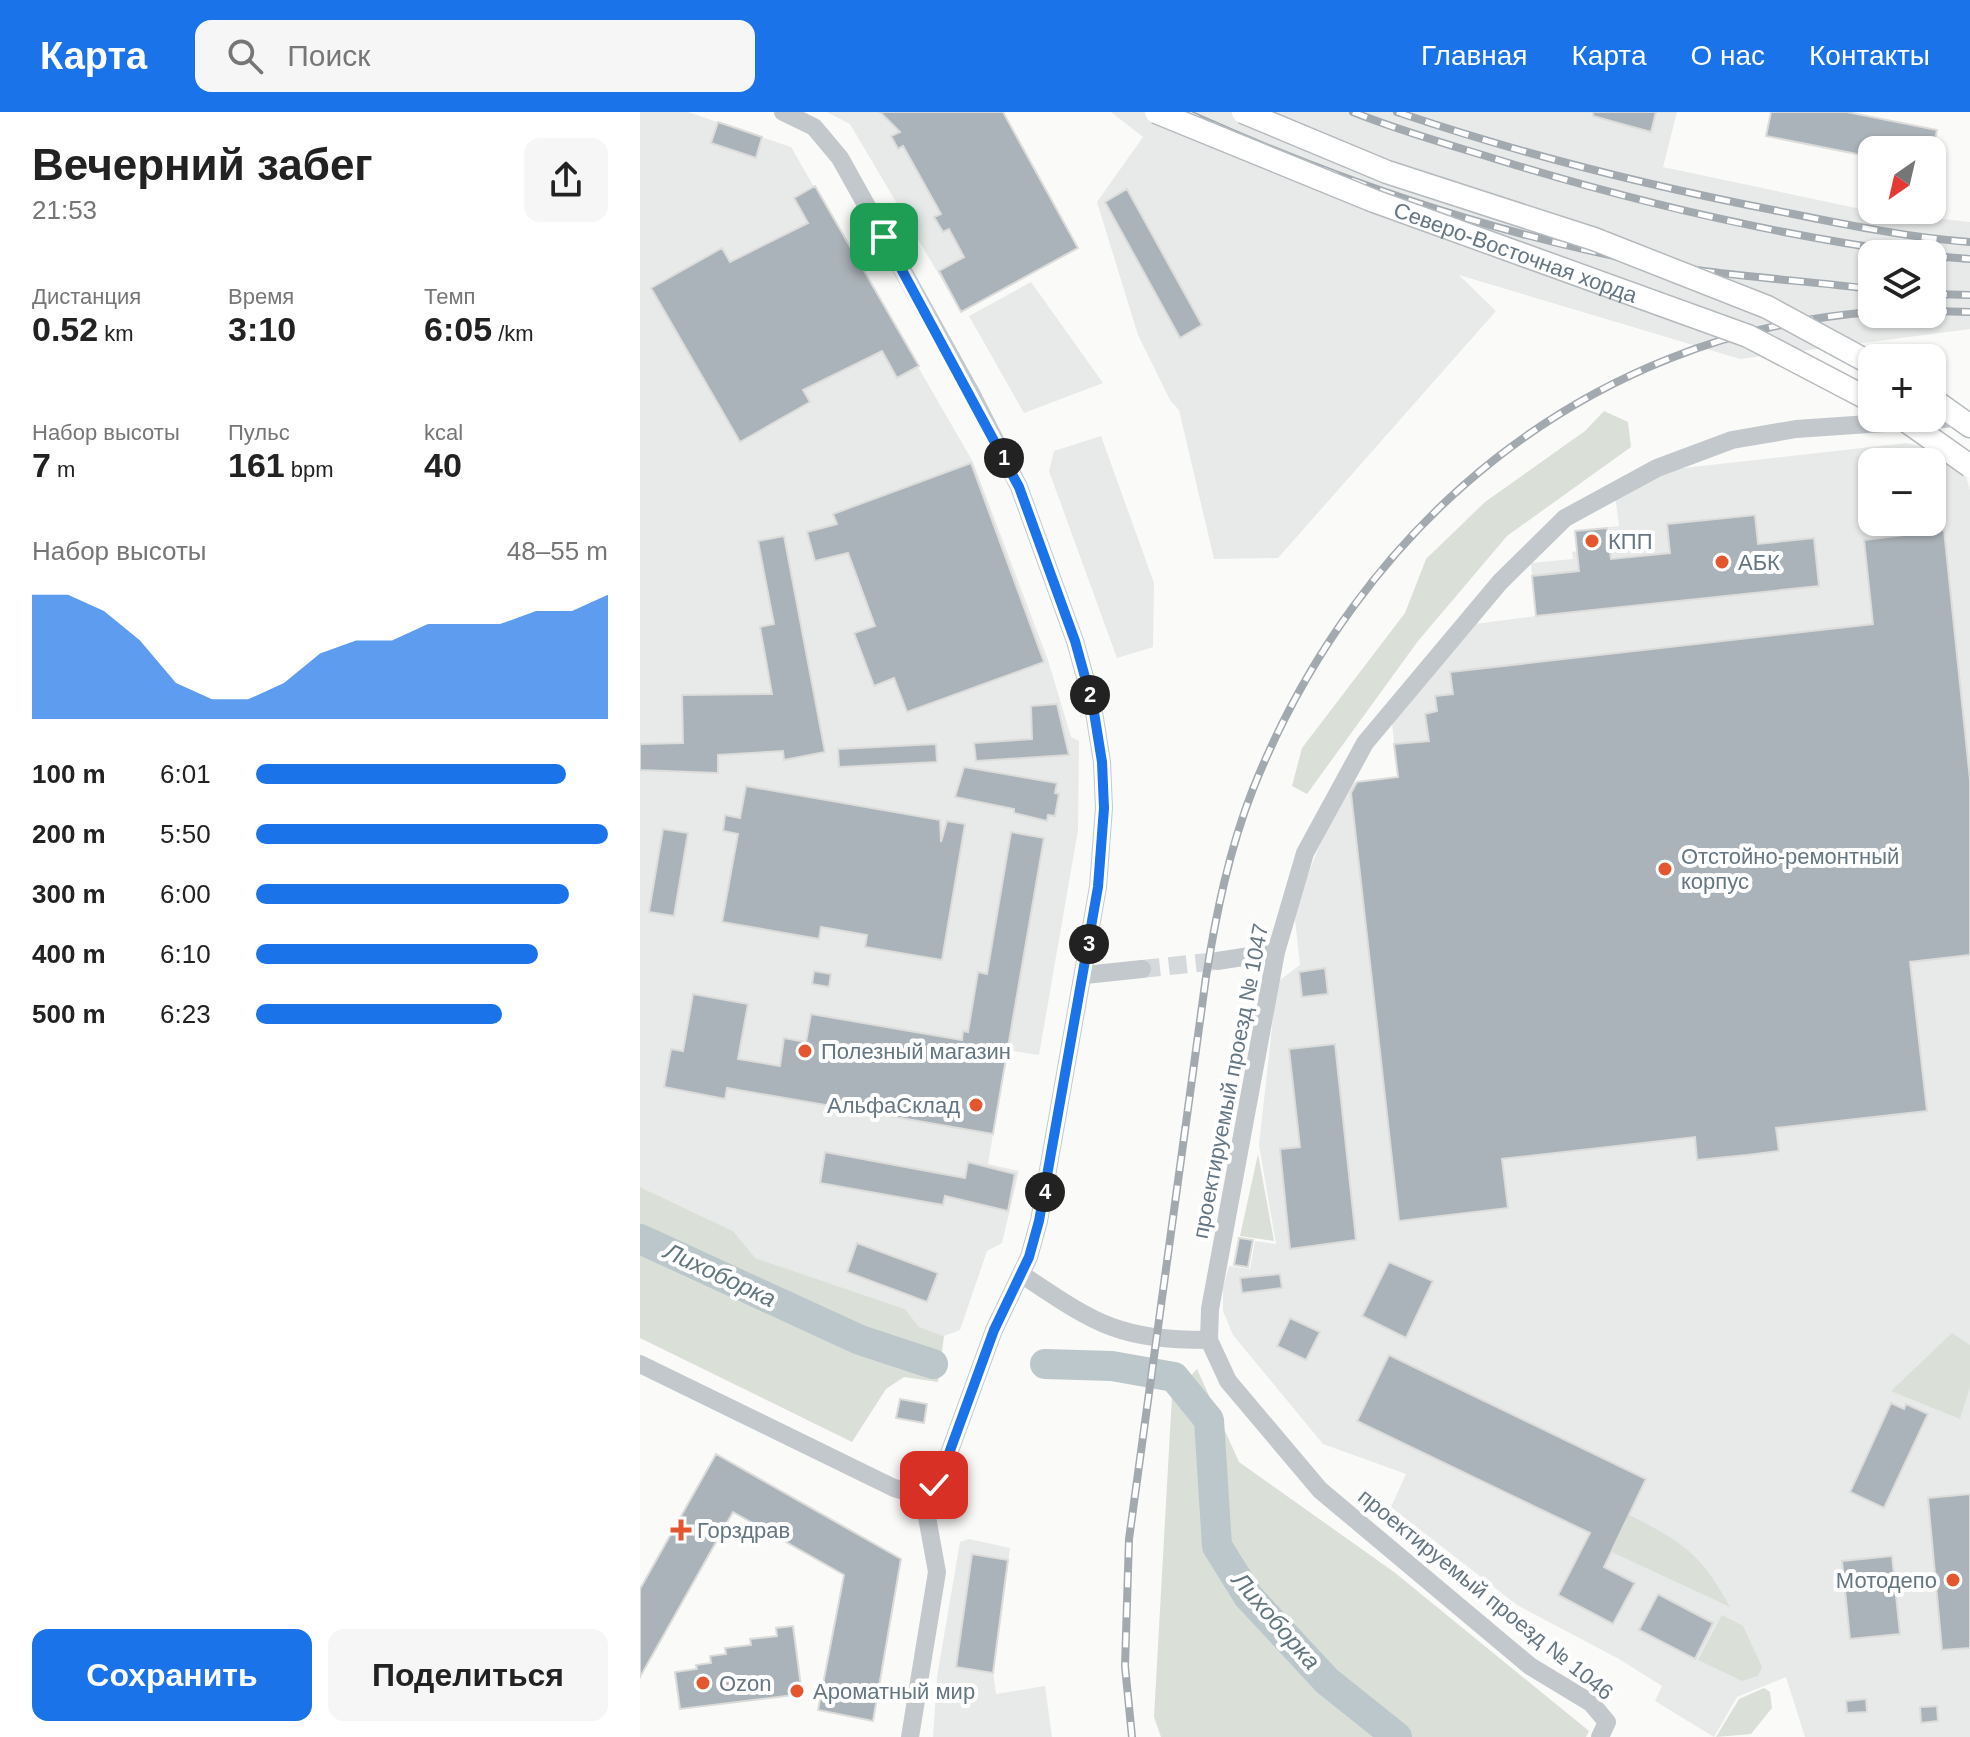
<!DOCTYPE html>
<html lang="ru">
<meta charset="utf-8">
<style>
body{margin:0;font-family:Helvetica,sans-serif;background:#f6f6f6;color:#222;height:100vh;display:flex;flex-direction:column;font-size:30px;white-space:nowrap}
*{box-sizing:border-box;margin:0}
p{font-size:26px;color:#767676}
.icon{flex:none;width:44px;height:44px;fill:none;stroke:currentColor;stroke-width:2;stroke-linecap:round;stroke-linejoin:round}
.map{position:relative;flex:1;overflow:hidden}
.sheet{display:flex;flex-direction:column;background:#fff;width:640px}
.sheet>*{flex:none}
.needle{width:52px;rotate:214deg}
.fabs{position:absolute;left:1218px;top:24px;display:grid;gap:16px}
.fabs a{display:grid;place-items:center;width:88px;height:88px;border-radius:16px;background:#fff;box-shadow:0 2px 6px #0004;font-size:40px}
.pin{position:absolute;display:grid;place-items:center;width:68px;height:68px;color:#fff;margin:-34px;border-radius:16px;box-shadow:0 4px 12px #0006}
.km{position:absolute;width:40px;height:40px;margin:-20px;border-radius:50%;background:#222;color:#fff;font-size:22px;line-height:40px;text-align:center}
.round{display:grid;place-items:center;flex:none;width:84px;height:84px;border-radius:16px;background:#f6f6f6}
.summary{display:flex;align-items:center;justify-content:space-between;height:136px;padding:0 32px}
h1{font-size:44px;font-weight:700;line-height:60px}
.stats{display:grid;grid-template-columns:repeat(3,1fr);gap:12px;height:136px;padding:8px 32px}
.stats div{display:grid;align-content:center}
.stats b{font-size:34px;font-weight:700}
.stats small{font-size:22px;font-weight:400}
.stats p{font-size:22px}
.chart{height:224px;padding:16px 32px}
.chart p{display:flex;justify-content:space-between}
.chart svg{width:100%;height:144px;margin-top:8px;fill:#1a73e8;opacity:.7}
.primary-button{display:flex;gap:16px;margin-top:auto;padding:16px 32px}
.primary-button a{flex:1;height:92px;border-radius:16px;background:#1a73e8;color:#fff;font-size:32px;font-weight:700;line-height:92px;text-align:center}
.primary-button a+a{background:#f6f6f6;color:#222}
ul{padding:0 32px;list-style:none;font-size:26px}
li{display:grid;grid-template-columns:128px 96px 1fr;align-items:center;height:60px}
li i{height:20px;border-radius:10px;background:#1a73e8}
header{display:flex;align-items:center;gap:48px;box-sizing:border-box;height:112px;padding:0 40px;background:#1a73e8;color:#fff}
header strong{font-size:38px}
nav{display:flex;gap:44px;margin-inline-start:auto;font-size:28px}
.search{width:560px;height:72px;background:#f6f6f6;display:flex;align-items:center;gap:20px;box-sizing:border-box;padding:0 28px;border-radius:16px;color:#767676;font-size:30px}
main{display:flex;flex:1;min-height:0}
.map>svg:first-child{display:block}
</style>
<header>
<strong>Карта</strong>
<div class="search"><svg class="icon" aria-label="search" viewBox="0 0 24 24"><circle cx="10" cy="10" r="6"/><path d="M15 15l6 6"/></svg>Поиск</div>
<nav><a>Главная</a><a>Карта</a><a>О нас</a><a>Контакты</a></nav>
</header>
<main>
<section class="sheet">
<div class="summary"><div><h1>Вечерний забег</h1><p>21:53</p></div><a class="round"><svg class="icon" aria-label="share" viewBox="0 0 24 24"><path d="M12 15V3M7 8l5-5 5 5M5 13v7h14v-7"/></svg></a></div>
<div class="stats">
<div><p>Дистанция</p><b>0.52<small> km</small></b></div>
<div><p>Время</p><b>3:10</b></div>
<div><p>Темп</p><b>6:05<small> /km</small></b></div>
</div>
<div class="stats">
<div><p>Набор высоты</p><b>7<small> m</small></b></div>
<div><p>Пульс</p><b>161<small> bpm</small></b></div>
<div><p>kcal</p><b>40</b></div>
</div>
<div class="chart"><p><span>Набор высоты</span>48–55 m</p>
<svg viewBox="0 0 160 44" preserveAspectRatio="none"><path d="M0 44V6L10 6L20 11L30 20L40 33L50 38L60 38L70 33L80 24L90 20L100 20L110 15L120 15L130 15L140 11L150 11L160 6V44z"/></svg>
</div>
<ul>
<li><b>100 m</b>6:01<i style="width:88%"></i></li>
<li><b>200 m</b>5:50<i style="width:100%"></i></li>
<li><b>300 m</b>6:00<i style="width:89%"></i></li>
<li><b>400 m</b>6:10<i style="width:80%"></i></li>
<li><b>500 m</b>6:23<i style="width:70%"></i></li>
</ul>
<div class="primary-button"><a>Сохранить</a><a>Поделиться</a></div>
</section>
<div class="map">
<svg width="1330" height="1625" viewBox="0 0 1330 1625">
<rect width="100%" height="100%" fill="#fafaf8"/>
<path fill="#e8e9e9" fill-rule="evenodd" d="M0 0H48L151 35 333 350 408 548 431 625 439 629 438 718 399 943 367 938 348 1052 379 1059 362 1131 347 1139 320 1218 304 1224 279 1215 265 1197 114 1146 93 1119 0 1075Z
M187 0H363L438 136 321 200 210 12Z
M471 0H1037L1023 55 1230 99 1330 110V217L1100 247 819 163 856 199 638 446 574 447 539 298 530 288 498 223 457 90 503 25ZM1232 142H1292V202H1232Z
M391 170 463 271 384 301 329 204Z
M461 324 514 471 513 535 477 546 409 359 414 339Z
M1266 331 1287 335 1324 358 1330 378V1625H1165L1146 1565 1097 1585 1074 1625 1015 1589 1022 1574 979 1547 877 1493 751 1395 766 1362 683 1332 593 1223 583 1199V1176L589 1154 610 1157 615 1129 636 1132 619 1033 637 870 660 853 654 798 678 737 710 671 758 665 752 611 835 512 896 504 891 451 933 447 932 440 937 439 935 419 979 414 975 383 1035 357ZM1232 350H1292V410H1232Z
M329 1427 370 1436 353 1560 356 1582 405 1574 412 1625H293L297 1565 320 1430Z"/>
<path fill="#dadfd7" d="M964 299 988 310 991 335 867 424 778 529 667 682 652 674 662 636 765 501 786 447 845 390 945 319Z
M618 1042 634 1129 600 1124Z
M0 1075 93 1119 115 1146 265 1197 279 1215 304 1224 298 1270 264 1265 246 1277 212 1330 0 1226Z
M1312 1221 1330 1233V1275L1320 1307 1251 1279Z
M557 1257 599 1350 754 1460 949 1619 946 1625H521L514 1605 532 1284Z
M989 1403C1042 1429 1062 1443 1090 1495L972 1440Z
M1082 1503 1103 1514 1122 1555 1118 1564 1102 1569 1058 1548Z
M1124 1576 1130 1580 1132 1596 1111 1622 1076 1625 1099 1587Z"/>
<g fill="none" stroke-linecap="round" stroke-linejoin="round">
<path stroke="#bbc7cb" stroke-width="30" d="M0 1127 220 1228 293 1252
M405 1252 472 1254 534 1265 569 1308 577 1434 608 1484 687 1569 757 1625"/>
</g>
<path fill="#aab3b9" stroke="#dcdcda" stroke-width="2" d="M240 0H363L438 136 321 200 299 159 324 145 309 117 303 120 294 105 301 102 263 34 258 37 251 24 260 20Z
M953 0H1016L1011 20 953 4Z
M1131 0H1207L1297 18 1293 38H1232V45L1126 24Z
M78 10 122 25 116 46 71 31Z
M175 74 279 254 257 266 242 239 163 278 170 290 100 330 11 176 82 136 90 150 168 111 154 86Z
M487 77 562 213 540 226 465 90Z
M331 351 404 550 267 600 254 566 234 574 214 521 235 514 208 441 175 449 167 420 197 412 193 402Z
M1115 403 1118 432 1174 426 1179 474 896 504 892 464 939 459 935 419 967 416 971 447 1030 441 1027 412Z
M1304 418 1330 668V843L1270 850 1287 999 1136 1016 1139 1039 1107 1043 1057 1048 1055 1025 862 1047 868 1096 759 1109 711 681 717 670 758 665 754 632 789 629 785 602 797 599 795 584 813 582 810 560 1233 512 1224 428Z
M144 424 185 640 144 648 143 639 78 643V661L0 658V632L43 631 42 583 132 582 120 515 134 512 118 429Z
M417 592 429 643 336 649 334 631 392 627 391 594Z
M296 632 297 650 199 655 198 637Z
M324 655 417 671 415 681 419 682 415 704 408 703 407 709 374 701V697L315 685Z
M106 674 300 708 301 730 307 709 325 712 302 848 225 835 227 823 181 815 179 827 82 810 98 722 83 719 85 703 100 706Z
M23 717 48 721 34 804 9 800Z
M371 720 404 726 353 1022 87 976 85 987 24 975 31 937 43 939 53 882 108 892 98 947 140 954 144 926 166 930 171 902 322 928 323 919 328 920 338 860 347 862Z
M685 856 688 882 662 885 659 860Z
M174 859 191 862 189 875 172 872Z
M695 932 716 1128 650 1137 640 1037 660 1035 649 937Z
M185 1040 325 1066 328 1050 375 1062 368 1099 305 1084 303 1093 180 1071Z
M599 1126 613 1128 608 1155 594 1153Z
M217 1131 298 1161 287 1190 207 1160Z
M749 1150 793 1169 766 1226 722 1204Z
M640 1162 642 1176 602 1181 600 1166Z
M650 1206 680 1220 666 1248 637 1234Z
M749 1243 1006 1367 964 1455 995 1471 973 1512 918 1483 950 1421 717 1309Z
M260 1287 287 1292 284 1311 256 1306Z
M1251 1291 1264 1297 1266 1292 1288 1302 1244 1396 1210 1380Z
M76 1342 261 1447 233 1609 178 1598 204 1463 93 1400 0 1565V1477Z
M1330 1382V1536L1302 1538 1288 1386Z
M332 1442 368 1448 353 1561 316 1555Z
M1252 1444 1260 1522 1210 1527 1202 1449Z
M1018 1482 1073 1511 1055 1547 999 1518Z
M153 1514 162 1582 40 1597 35 1560 57 1557 56 1553 71 1551 70 1544 86 1542 85 1536 111 1533 110 1527 137 1524 136 1516Z
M1226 1587 1227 1600 1207 1601 1206 1589Z
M1297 1594 1298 1609 1281 1611 1280 1595Z"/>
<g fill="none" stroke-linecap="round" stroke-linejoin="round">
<path stroke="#d5d9db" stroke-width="18" stroke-dasharray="18 9" stroke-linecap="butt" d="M502 857 577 849"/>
<defs>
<path id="major" d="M1292 287 1330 314"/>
</defs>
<use href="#major" stroke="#b5babe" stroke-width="25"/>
<path stroke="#c3c8cc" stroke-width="18" d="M143 0 174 15 200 46 332 283 379 375 435 529 453 594 462 650 464 696 458 775 399 1109 389 1145 354 1218 304 1355 294 1373 275 1382
M577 849 636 840
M445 863 502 857
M381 1162C455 1211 476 1228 569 1228
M0 1252 254 1376 275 1382
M270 1625 297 1460 287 1405 275 1382
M960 1625 967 1610 951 1591 890 1554 680 1378 588 1269 569 1228 570 1197 636 840 665 741 725 631 860 470 925 406 1017 356 1092 328 1156 317 1316 306"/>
<use href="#major" stroke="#fff" stroke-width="22"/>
<defs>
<path id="rail" d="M545 0C686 64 833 115 984 146 1065 163 1150 167 1232 177
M713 0C765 21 821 36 875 53 1008 93 1141 124 1279 142
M757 0C881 42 1005 73 1133 98 1198 111 1263 125 1330 130
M1292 144 1330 147
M1292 182 1330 183
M1292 199 1330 200
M492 1625 485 1554 489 1427 566 865C576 802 589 738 613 677 718 413 945 222 1232 200"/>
</defs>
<use href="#rail" stroke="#a2aab0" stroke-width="8"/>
<use href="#rail" stroke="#fff" stroke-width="5" stroke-dasharray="15" stroke-linecap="butt"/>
<defs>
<g id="major-bridge">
<path id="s1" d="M516 0 734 89 1108 224 1232 289"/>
<path d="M603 0 747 60 954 127 1127 195 1232 252"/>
<path d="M1262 306 1330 354"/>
</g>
</defs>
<use href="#major-bridge" stroke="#b5babe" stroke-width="25" stroke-linecap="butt"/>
<use href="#major-bridge" stroke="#fff" stroke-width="22"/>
</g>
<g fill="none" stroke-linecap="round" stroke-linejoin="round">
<defs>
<path id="route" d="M244 125 379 375 435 529 453 594 462 650 464 696 458 775 399 1109 389 1145 354 1218 304 1355 294 1373"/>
</defs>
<use href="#route" stroke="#fff" stroke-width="16"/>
<use href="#route" stroke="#1a73e8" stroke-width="10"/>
</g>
<g fill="#e4572e" stroke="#fff" stroke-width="3">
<circle cx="952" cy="429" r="8"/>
<circle cx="1082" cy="450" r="8"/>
<circle cx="1025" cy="757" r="8"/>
<circle cx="165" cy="939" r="8"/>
<circle cx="336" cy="993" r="8"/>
<path d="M37 1406h8v8h8v8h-8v8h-8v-8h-8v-8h8z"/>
<circle cx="1313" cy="1468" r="8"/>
<circle cx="63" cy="1571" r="8"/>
<circle cx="157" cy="1579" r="8"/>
</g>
<g text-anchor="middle" stroke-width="8" stroke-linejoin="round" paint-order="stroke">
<g font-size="22" fill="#657683" stroke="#fff">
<text dy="8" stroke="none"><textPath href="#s1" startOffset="386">Северо-Восточная хорда</textPath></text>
<text transform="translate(590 969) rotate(-79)" y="8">проектируемый проезд № 1047</text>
<text transform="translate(846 1482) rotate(39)" y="8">проектируемый проезд № 1046</text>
</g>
<g font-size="22" fill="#657683" stroke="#fff" text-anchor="start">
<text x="968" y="437">КПП</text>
<text x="1098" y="458">АБК</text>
<text x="1041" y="752">Отстойно-ремонтный<tspan x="1041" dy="25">корпус</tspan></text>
<text x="181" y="947">Полезный магазин</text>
<text x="320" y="1001" text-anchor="end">АльфаСклад</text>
<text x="57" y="1426">Горздрав</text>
<text x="1297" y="1476" text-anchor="end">Мотодепо</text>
<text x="79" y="1579">Ozon</text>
<text x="173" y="1587">Ароматный мир</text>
</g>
<g font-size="24" font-style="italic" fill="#60757c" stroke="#fff">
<text transform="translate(80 1163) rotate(25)" y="8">Лихоборка</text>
<text transform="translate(636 1509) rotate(49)" y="8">Лихоборка</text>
</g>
</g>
</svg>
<div class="fabs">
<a><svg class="needle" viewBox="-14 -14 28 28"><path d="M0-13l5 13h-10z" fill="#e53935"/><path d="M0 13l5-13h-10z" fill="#767676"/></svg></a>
<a><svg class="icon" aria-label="layers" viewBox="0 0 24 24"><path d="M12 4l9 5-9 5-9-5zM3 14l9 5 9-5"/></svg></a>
<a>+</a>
<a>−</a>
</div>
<div class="pin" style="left:244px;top:125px;background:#1e9e55"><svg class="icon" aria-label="arrive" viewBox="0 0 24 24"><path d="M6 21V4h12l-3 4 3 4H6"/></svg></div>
<div class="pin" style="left:294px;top:1373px;background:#d93025"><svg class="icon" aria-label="check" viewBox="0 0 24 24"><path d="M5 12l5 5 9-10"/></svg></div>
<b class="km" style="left:364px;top:346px">1</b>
<b class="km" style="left:450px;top:583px">2</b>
<b class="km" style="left:449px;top:832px">3</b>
<b class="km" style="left:405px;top:1080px">4</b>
</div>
</main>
